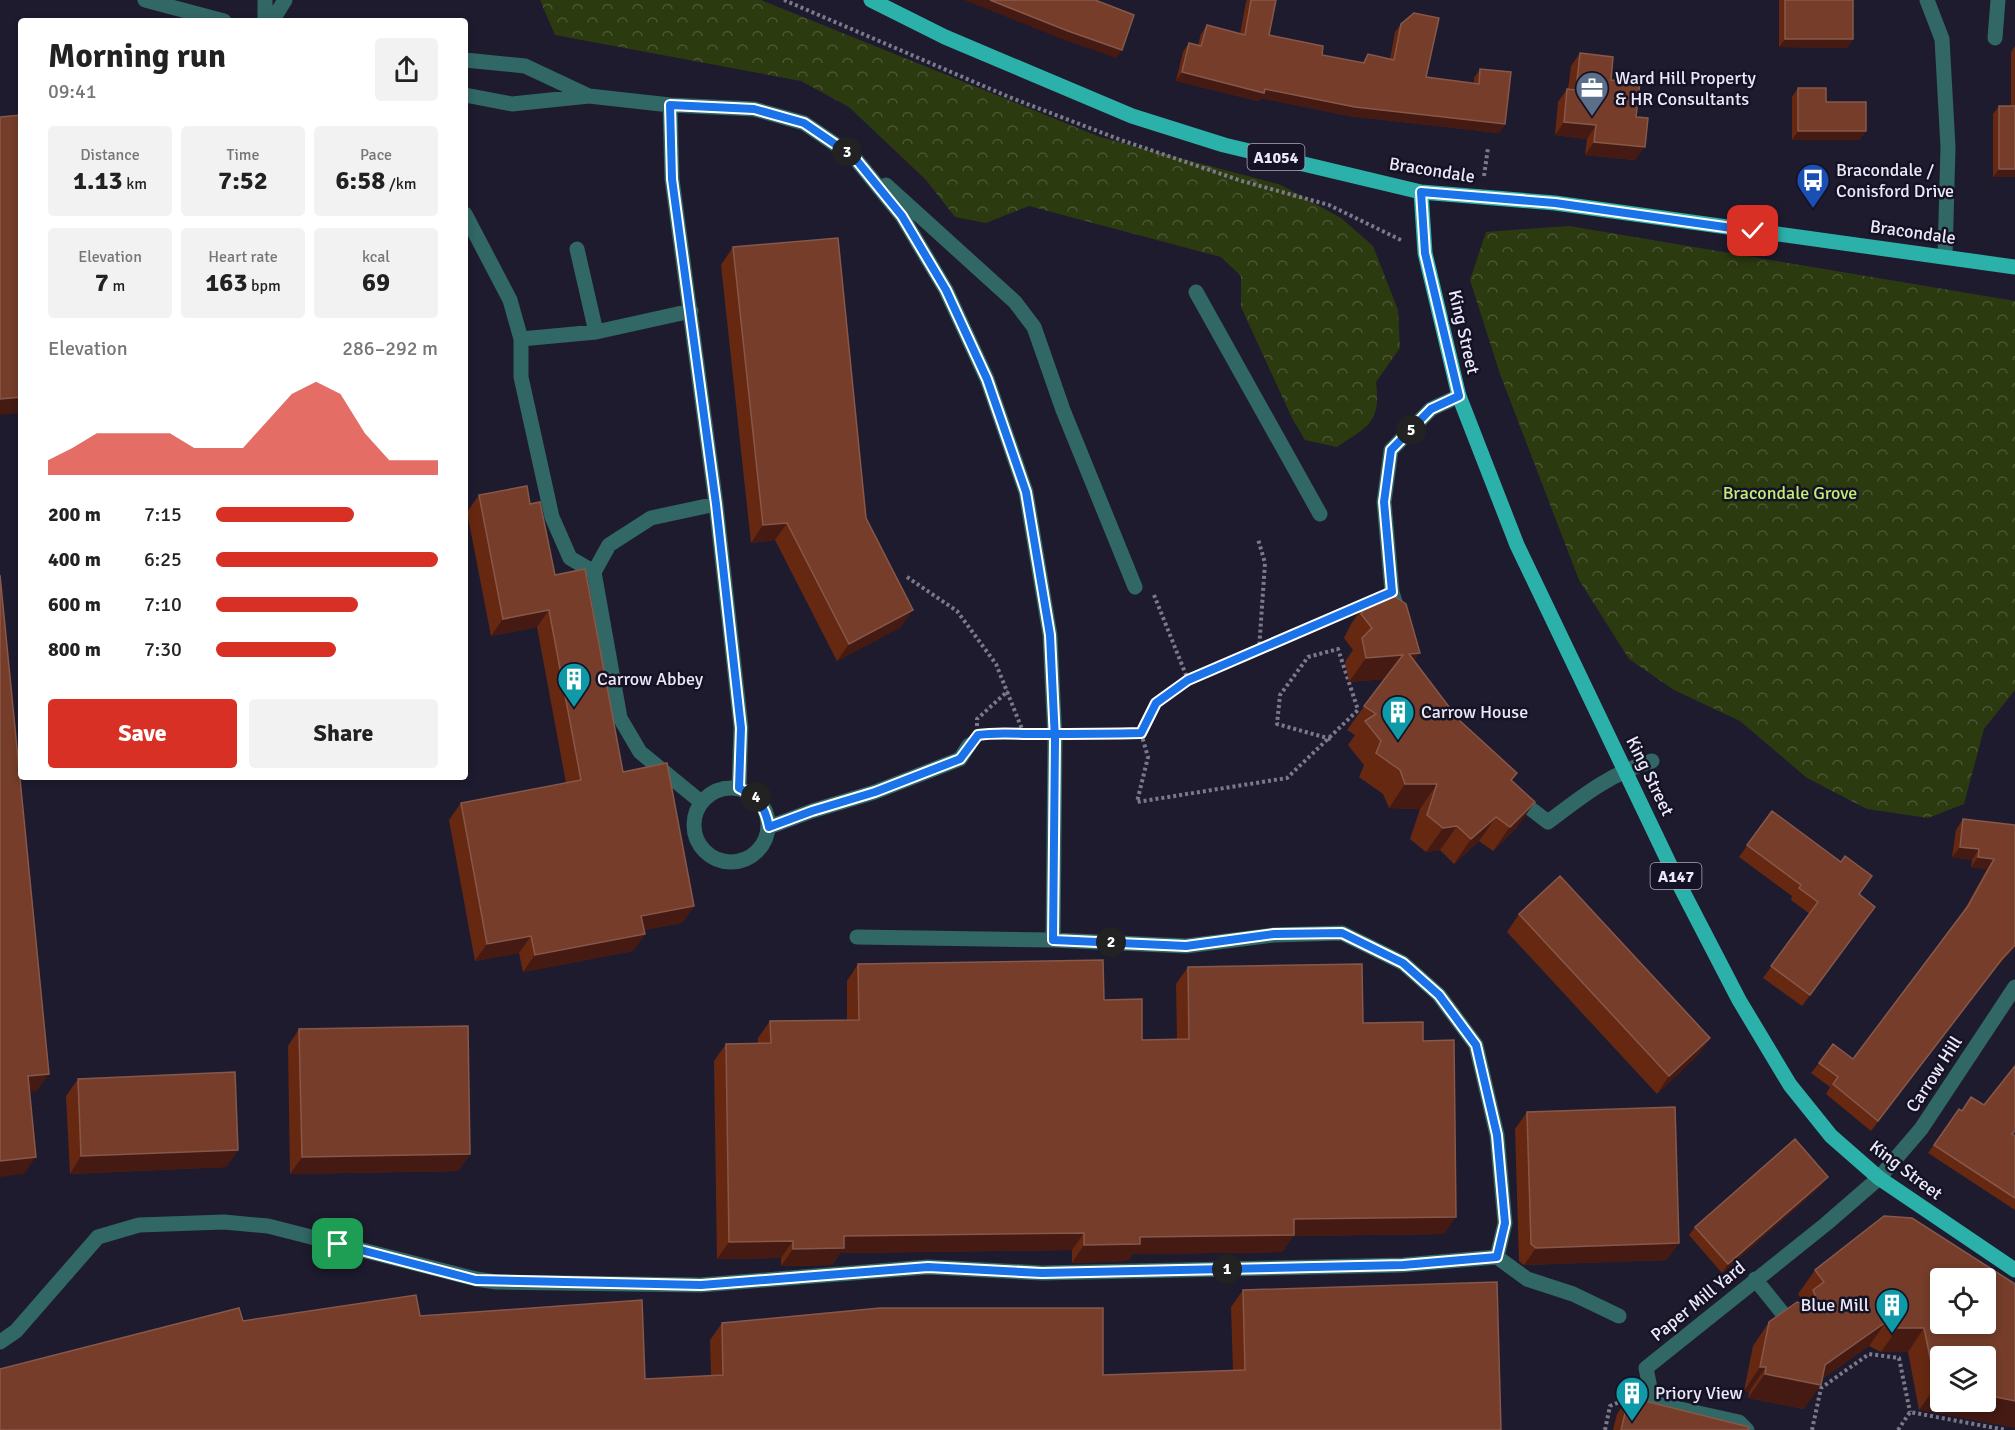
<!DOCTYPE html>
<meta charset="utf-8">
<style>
body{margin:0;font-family:Signika,sans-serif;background:#f2f2f2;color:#222;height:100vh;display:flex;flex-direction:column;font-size:22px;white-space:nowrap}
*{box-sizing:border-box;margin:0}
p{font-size:20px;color:#767676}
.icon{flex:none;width:33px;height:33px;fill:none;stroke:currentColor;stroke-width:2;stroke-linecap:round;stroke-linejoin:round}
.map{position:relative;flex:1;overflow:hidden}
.drawer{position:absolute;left:18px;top:18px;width:450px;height:762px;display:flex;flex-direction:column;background:#fff;border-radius:6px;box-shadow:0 3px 9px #0003}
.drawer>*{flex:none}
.buttons{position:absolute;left:1930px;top:1268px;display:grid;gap:12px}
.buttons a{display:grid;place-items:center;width:66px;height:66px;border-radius:6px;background:#fff;box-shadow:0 3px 9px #0003;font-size:30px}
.pin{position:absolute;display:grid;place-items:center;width:51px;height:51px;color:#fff;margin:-26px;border-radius:12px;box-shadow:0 3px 9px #0006}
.km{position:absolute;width:30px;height:30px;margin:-15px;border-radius:50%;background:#222;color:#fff;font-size:16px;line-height:30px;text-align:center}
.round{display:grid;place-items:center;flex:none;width:63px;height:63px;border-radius:6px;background:#f2f2f2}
.summary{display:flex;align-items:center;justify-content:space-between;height:102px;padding:0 30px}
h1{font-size:33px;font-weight:700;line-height:45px}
.stats{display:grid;grid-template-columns:repeat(3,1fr);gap:9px;height:102px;padding:6px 30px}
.stats div{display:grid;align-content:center;border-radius:6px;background:#f2f2f2;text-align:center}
.stats b{font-size:26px;font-weight:700}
.stats small{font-size:16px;font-weight:400}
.stats p{font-size:16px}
.chart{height:168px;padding:12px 30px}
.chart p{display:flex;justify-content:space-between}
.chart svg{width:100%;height:108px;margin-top:6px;fill:#d93025;opacity:.7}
.cta{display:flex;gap:12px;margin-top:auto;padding:12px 30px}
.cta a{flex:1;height:69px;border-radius:6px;background:#d93025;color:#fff;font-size:24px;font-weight:700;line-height:69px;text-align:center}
.cta a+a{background:#f2f2f2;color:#222}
ul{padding:0 30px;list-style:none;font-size:20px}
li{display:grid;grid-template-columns:96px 72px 1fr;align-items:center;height:45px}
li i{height:15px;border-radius:8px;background:#d93025}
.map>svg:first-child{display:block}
</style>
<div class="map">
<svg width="2015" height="1430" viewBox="0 0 2015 1430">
<defs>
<pattern id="forest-crowns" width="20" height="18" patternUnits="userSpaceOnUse" patternTransform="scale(1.5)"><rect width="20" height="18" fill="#2c3a10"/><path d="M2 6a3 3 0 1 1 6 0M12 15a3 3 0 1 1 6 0" fill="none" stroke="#4b5634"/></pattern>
</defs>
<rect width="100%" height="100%" fill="#1e1b2f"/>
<path fill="url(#forest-crowns)" d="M540 0H761L1100 137 1281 185 1341 218 1373 246 1398 310 1400 348 1376 382C1381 424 1368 426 1337 447L1305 440 1292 418 1241 307V276L1221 257 1029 206 986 223 955 217 926 180 849 107 801 81 555 35Z
M1569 226 2015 301V690L1984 729 1964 804 1928 818 1867 809 1807 778 1740 721 1674 690 1629 659 1579 580 1500 374 1470 280 1486 232Z"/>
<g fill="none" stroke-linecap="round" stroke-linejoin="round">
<path stroke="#7b798a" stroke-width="4" stroke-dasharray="3 3" stroke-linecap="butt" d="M784 0 1009 97 1121 140 1242 181 1329 205 1403 241
M1484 176 1488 148
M907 577 957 611 996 664 1024 734
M1154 595 1188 680 1259 650 1265 563 1258 539
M1259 650 1368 602
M977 726V719L1008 691
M1141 733 1148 757 1137 802 1287 778 1358 710 1338 649 1308 657 1280 695 1277 724 1331 739
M987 734H1032
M1089 734 1141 733 1156 703 1188 680
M1605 1430 1610 1406 1631 1397
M1812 1430 1821 1388 1869 1354 1899 1358 1910 1412
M1898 1430 1910 1412 2006 1430"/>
<path stroke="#316764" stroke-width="15" d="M145 0 224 21
M265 0V21
M1927 0 1942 39 1948 147 1945 256
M272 21 285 0
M1995 38 1998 0
M465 60 525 66 589 96
M670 105 672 179 716 504 741 727 739 788
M886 185 1015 302 1034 327 1063 410 1135 587
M465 214 510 300 521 339 596 332
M577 249 596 332 691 311
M1196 292 1320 514
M521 339V377L552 517 570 558 594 572
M1399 615 1392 592 1384 502 1391 450 1431 409 1459 396
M694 825a37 37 0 1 1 74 0a37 37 0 1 1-74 0Z
M1514 796 1548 822C1582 796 1611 773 1652 761
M701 802 640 752 620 718 594 572 609 545 651 518 716 504
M769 827 812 811 875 792 960 759 969 745
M857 937 1053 940
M1497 1257 1527 1279 1573 1294 1619 1316
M1755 1279 1788 1320
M0 1342 16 1331 98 1237 139 1225 224 1222 268 1226 476 1279 496 1282 701 1285 928 1267 1042 1273 1403 1265 1497 1257 1505 1223 1497 1135 1476 1045 1439 995 1403 963 1342 933 1274 935 1186 946 1053 940 1055 740 1050 635 1026 492 987 379 946 290 902 216 854 157 804 123 754 109 670 105 589 96 512 104 465 95
M1747 1430 1739 1422 1653 1403 1646 1368 1826 1224 1879 1178 1921 1129 2015 987"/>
<path stroke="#2cb1aa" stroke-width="15" d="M871 0 945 37 1132 116 1224 145 1421 192 1555 203 2015 267
M1421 192 1425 253 1459 396 1517 545 1681 888 1739 1000 1790 1085 1831 1136 1879 1178 2015 1270"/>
<path stroke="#7b798a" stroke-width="4" stroke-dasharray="3 3" stroke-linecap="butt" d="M1032 734H1089"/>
</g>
<path fill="#672811" d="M1247 0H1276L1269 35 1322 55 1362 63 1368 54 1390 59 1395 32 1401 24 1426 77 1474 84V78L1480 69 1505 124 1499 133 1349 116 1261 98 1258 101 1176 81 1183 52 1189 43 1198 45 1201 34 1207 25 1240 34 1246 2Z
M1779 0H1853V39L1847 48 1779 47Z
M2015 46V177H1993V114L1999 106H2011V52Z
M1580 53 1611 80 1636 117 1635 160 1585 155 1587 139 1555 135 1558 102 1567 89H1568L1571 66Z
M1798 88 1826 102 1866 131 1859 140H1792V97Z
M733 247 866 518 901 627 837 661 775 540 751 543 721 265Z
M479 495 530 504 623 772 694 906 682 923 644 930 645 934 633 951 523 972 519 953 475 961 449 820 461 803 566 783 537 627 491 636 467 512Z
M1368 600 1459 720 1517 773 1512 780 1518 826 1493 851 1479 841 1454 864 1440 850 1426 852 1410 839 1420 809 1389 808 1383 794 1359 777 1364 765 1348 745 1355 735 1347 730 1384 679 1349 682 1345 662 1353 650 1344 638 1351 624Z
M1772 811 1859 895 1867 918 1802 1006 1763 978 1810 914 1791 900 1792 896 1739 857Z
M1963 819 2015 825 1994 970 1871 1131 1826 1094 1830 1087 1811 1073 1819 1063 1853 1059 1962 914 1987 869 1971 867 1972 860 1952 857 1956 830Z
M1519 914 1710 1038 1698 1055 1657 1094 1507 932Z
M858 964 1104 1000 1142 1040 1177 1039 1176 984 1188 967 1363 1023 1423 1041 1444 1234 1293 1236 1282 1252 1133 1254 1128 1261 1072 1263V1250L840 1253 832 1265 781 1266V1258L717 1259 714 1061 726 1044 758 1043V1038L770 1021 847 1020V981Z
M299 1029 470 1154 458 1171 290 1174 288 1046Z
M78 1079 238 1150 226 1167 70 1174 66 1096Z
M1959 1109 2015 1136V1210L1928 1153Z
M1527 1112 1667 1260 1524 1265 1519 1261 1515 1129Z
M1822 1185 1722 1273 1689 1235 1695 1227Z
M1815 1270 2015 1284 1919 1410 1908 1352H1881L1869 1346 1822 1379 1804 1409 1748 1398 1749 1392 1744 1391 1753 1346 1769 1322 1803 1304 1804 1303 1798 1294Z
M1243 1290 1501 1430H0L243 1321 420 1316 645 1379 711 1376 710 1340 722 1323 1103 1375 1233 1371 1231 1307Z
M1629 1397 1748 1430H1613L1617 1414Z"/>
<path fill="#441a13" d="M964 0H990L1122 50 1116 58 1062 39Z
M1785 39H1853L1847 48 1779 47Z
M1182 72 1265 89 1505 124 1499 133 1349 116 1261 98 1258 101 1176 81Z
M1564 122 1596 125 1587 139 1555 135Z
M1798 131H1866L1859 140H1792Z
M1594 142 1645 147 1635 160 1585 155Z
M1999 169H2015V177H1993Z
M21 397V413L0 415V399Z
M787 523 775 540 751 543 763 525Z
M549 610 537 627 491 636 503 619Z
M913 610 901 627 837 661 849 644Z
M1420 653 1403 677 1409 654Z
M1403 655 1386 679 1349 682 1366 658Z
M1405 784H1437L1420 809 1389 808Z
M1535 802 1518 826 1493 851 1510 827Z
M1496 817 1479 841 1454 864 1471 839Z
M1457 826 1440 850 1426 852 1443 828Z
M1960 847 1979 849 1972 860 1952 857Z
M1978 857 1994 859 1987 869 1971 867Z
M694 906 682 923 629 933 641 916Z
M645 934 633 951 523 972 535 955Z
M531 936 519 953 475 961 487 944Z
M2015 945V948L1994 970 1871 1131 2002 959Z
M1710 1038 1698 1055 1657 1094 1669 1076Z
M49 1074 37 1091 16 1093 28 1076Z
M238 1150 226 1167 70 1174 81 1156Z
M470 1154 458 1171 290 1174 302 1157Z
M36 1157 24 1174 0 1177V1161Z
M1828 1177 1822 1185 1722 1273 1728 1264Z
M1456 1217 1444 1234 1293 1236 1282 1252 1133 1254 1128 1261 1072 1263 1084 1245 1140 1237 1294 1219Z
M1084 1233 1072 1250 840 1253 832 1265 781 1266 793 1249 844 1236Z
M793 1241 781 1258 717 1259 729 1242Z
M1679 1243 1667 1260 1524 1265 1536 1248Z
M1886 1322 1869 1346 1815 1384 1821 1385 1804 1409 1748 1398 1765 1374 1825 1365Z
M1898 1328H1924L1908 1352H1881Z
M1760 1367H1766L1749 1392 1744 1391Z
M1936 1386 1941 1387V1401H1986V1395L2015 1401V1428L1919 1410Z"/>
<path fill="#753d2a" stroke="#87584a" stroke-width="1.5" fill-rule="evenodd" d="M990 0H1095L1134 15 1122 50 1068 31Z
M1251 0H1276L1269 35 1323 46 1322 55 1364 63 1368 54 1394 60 1401 24 1414 13 1439 18 1426 77 1479 84 1480 69 1511 72 1505 124 1355 107 1265 89 1264 93 1182 72 1189 43 1201 46 1207 25 1245 35Z
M1785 0H1853V39H1785Z
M1580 53 1613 57 1611 80 1640 82 1636 117 1648 118 1645 147 1594 142 1596 125 1564 122 1567 89 1576 90Z
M1798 88H1826V102H1866V131H1798Z
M1999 106H2015V169H1999Z
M21 115V397L0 399V117Z
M838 238 866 518 913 610 849 644 787 523 763 525 733 247Z
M527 486 530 504 540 502 555 575 585 569 623 772 667 763 694 906 641 916 645 934 535 955 531 936 487 944 461 803 581 780 549 610 503 619 479 495Z
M0 575 49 1074 28 1076 36 1157 0 1161Z
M1391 594 1406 604 1420 653 1409 654 1459 720 1517 773 1511 780 1535 802 1510 827 1496 817 1471 839 1457 826 1443 828 1427 815 1437 784H1405L1400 770 1376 753 1381 741 1365 721 1376 714 1364 706 1403 655 1366 658 1362 638 1372 628 1361 614 1368 600Z
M1772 811 1841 862 1845 856 1872 876 1859 894 1875 907 1810 995 1771 966 1818 902 1799 888 1801 885 1747 845Z
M1963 819 2015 825V945L2002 959 1878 1121 1833 1084 1838 1077 1819 1063 1833 1044 1853 1059 1968 906 1994 859 1978 857 1979 849 1960 847Z
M1560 876 1710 1038 1669 1076 1519 914Z
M1103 960 1104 1000 1142 999V1040L1189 1039 1188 967 1362 964 1363 1023 1423 1022V1041L1454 1040 1456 1217 1294 1219V1235L1140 1237V1244L1084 1245V1233L844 1236V1248L793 1249V1241L729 1242 726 1044 771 1043 770 1021 859 1020 858 964Z
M468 1026 470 1154 302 1157 299 1029Z
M2015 1066V1131L2012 1134 2015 1136V1198L1934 1145 1959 1109 1962 1111 1971 1097 1984 1105Z
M235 1072 238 1150 81 1156 78 1079Z
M1675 1107 1679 1243 1536 1248 1531 1244 1527 1112Z
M1795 1139 1828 1177 1728 1264 1695 1227Z
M1884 1216 1912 1218 2015 1284V1401L1986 1395V1356H1941V1387L1936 1386 1924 1328H1898L1886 1322 1825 1365 1821 1385 1765 1374 1766 1367H1760L1769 1322 1797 1302 1806 1305 1811 1303 1815 1295 1813 1290 1824 1282 1815 1270ZM1941 1278H1986V1323H1941Z
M1497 1282 1501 1430H0V1369L239 1308 243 1321 416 1295 420 1316 642 1300 645 1379 723 1375 722 1323 880 1308H1103V1375L1245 1370 1243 1290Z
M1629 1397 1749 1427 1748 1430H1621Z"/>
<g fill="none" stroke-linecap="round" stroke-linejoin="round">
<defs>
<path id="route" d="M338 1244 476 1280 701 1285 928 1267 1042 1273 1403 1265 1497 1257 1505 1223 1497 1135 1476 1045 1439 995 1403 963 1342 933 1274 934 1186 946 1053 940 1055 740 1050 635 1026 492 987 379 946 290 902 216 854 157 804 123 754 109 670 105 672 179 716 504 741 728 739 788C758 797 765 806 769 827L812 811 875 792 960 759 978 735C997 732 1015 734 1034 734 1070 734 1105 734 1141 733L1156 703 1188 680 1392 592 1384 502 1391 450 1431 409 1459 396 1425 253 1421 192 1555 203 1753 231"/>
</defs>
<use href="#route" stroke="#fff" stroke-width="12"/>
<use href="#route" stroke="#1a73e8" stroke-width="8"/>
</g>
<defs>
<symbol id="office-pin" viewBox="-11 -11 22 30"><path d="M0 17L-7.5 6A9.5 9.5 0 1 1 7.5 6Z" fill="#5c6f8a" stroke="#151225"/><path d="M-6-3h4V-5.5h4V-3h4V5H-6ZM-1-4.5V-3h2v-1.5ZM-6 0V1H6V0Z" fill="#fff"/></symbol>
<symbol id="bus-pin" viewBox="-11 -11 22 30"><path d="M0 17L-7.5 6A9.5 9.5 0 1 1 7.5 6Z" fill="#1a4fb4" stroke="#151225"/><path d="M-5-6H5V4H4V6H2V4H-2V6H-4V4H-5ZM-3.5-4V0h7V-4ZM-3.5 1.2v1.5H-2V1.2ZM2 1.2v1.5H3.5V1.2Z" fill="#fff"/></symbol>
<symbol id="building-pin" viewBox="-11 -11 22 30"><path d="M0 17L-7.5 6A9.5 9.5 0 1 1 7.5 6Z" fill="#0f9aa8" stroke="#151225"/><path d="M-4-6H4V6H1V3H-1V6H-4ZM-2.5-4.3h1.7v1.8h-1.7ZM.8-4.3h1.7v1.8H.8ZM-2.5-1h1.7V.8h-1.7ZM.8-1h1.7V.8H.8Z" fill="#fff"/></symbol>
</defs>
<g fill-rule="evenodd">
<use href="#office-pin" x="1573" y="69" width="38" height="52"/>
<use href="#bus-pin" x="1794" y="161" width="38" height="52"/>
<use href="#building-pin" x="555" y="660" width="38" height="52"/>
<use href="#building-pin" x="1379" y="693" width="38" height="52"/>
<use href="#building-pin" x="1873" y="1286" width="38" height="52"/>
<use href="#building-pin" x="1613" y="1374" width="38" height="52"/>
</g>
<g text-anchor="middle" stroke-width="5" stroke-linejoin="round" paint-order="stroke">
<g fill="#151225" stroke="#aaa8b8" stroke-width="1.5">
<rect x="1247.5" y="144" width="57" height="26" rx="4.5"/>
<rect x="1650.5" y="863" width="51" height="26" rx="4.5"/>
</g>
<g font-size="16" font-weight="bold" fill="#eae9f7">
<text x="1276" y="163">A1054</text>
<text x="1676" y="882">A147</text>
</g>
<g font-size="18" fill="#eae9f7" stroke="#151225" text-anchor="start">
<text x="1615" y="84">Ward Hill Property<tspan x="1615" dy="21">&amp; HR Consultants</tspan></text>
<text x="1836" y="176">Bracondale /<tspan x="1836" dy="21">Conisford Drive</tspan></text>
<text x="597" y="685">Carrow Abbey</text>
<text x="1421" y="718">Carrow House</text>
<text x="1869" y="1311" text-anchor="end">Blue Mill</text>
<text x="1655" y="1399">Priory View</text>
</g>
<g font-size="18" fill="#eae9f7" stroke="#151225">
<text transform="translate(1432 170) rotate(9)" y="6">Bracondale</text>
<text transform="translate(1913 232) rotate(8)" y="6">Bracondale</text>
<text transform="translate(1464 332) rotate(77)" y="6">King Street</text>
<text transform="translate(1650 776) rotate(64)" y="6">King Street</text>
<text transform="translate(1934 1074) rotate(-57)" y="6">Carrow Hill</text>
<text transform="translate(1906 1170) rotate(37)" y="6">King Street</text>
<text transform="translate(1698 1301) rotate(-39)" y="6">Paper Mill Yard</text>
</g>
<g font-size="18" fill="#c1ee73" stroke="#151225">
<text x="1790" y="499">Bracondale Grove</text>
</g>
</g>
</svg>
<div class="buttons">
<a><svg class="icon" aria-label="locate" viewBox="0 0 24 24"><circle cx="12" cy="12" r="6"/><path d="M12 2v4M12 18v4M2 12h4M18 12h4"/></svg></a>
<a><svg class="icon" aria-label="layers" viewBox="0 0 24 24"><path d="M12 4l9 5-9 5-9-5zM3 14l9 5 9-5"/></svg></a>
</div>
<div class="pin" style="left:338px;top:1244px;background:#1e9e55"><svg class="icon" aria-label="arrive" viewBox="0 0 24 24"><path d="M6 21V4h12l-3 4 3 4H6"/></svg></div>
<div class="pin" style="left:1753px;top:231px;background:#d93025"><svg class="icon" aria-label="check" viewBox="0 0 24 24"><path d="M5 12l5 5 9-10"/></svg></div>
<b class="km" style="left:1227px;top:1269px">1</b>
<b class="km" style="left:1111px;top:942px">2</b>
<b class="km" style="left:847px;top:152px">3</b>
<b class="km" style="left:756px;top:797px">4</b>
<b class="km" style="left:1411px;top:430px">5</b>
<section class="drawer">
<div class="summary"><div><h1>Morning run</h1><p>09:41</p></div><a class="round"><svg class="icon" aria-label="share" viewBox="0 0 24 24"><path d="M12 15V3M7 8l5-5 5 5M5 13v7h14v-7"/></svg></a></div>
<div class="stats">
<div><p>Distance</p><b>1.13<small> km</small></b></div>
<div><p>Time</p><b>7:52</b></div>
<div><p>Pace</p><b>6:58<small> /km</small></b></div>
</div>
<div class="stats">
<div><p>Elevation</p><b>7<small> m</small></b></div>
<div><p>Heart rate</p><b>163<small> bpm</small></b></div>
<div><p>kcal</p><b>69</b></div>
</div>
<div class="chart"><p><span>Elevation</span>286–292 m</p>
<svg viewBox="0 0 160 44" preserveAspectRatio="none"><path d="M0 44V38L10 33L20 27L30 27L40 27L50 27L60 33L70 33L80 33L90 22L100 11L110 6L120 11L130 27L140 38L150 38L160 38V44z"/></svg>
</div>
<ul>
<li><b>200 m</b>7:15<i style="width:62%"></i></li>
<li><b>400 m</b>6:25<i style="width:100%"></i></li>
<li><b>600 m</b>7:10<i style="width:64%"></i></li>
<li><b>800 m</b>7:30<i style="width:54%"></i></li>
</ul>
<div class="cta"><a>Save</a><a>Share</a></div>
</section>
</div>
